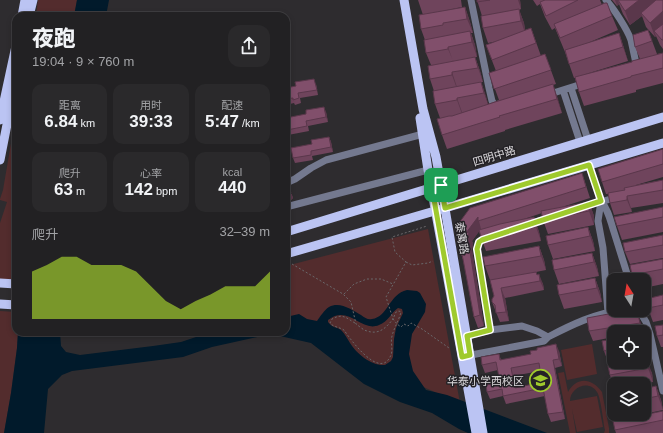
<!DOCTYPE html>
<html lang="zh">
<meta charset="utf-8">
<style>
body{margin:0;font-family:Arial,"Noto Sans SC",sans-serif;background:#2a292b;color:#f1f3f6;height:100vh;display:flex;flex-direction:column;font-size:15px;white-space:nowrap}
*{box-sizing:border-box;margin:0}
p{font-size:13px;color:#a2a3a6}
.icon{flex:none;width:22px;height:22px;fill:none;stroke:currentColor;stroke-width:2;stroke-linecap:round;stroke-linejoin:round}
.map{position:relative;flex:1;overflow:hidden}
.details{position:absolute;left:12px;top:12px;width:278px;height:324px;display:flex;flex-direction:column;background:#222123;border-radius:12px;box-shadow:0 2px 6px #0003,0 0 0 1px #3f3e41}
.details>*{flex:none}
.needle{width:26px;rotate:349deg}
.tools{position:absolute;left:607px;top:273px;display:grid;gap:8px}
.tools a{display:grid;place-items:center;width:44px;height:44px;border-radius:8px;background:#222123;box-shadow:0 2px 6px #0003,0 0 0 1px #3f3e41;font-size:20px}
.pin{position:absolute;display:grid;place-items:center;width:34px;height:34px;color:#fff;margin:-17px;border-radius:8px;box-shadow:0 2px 6px #0006}
.round{display:grid;place-items:center;flex:none;width:42px;height:42px;border-radius:12px;background:#2a292b}
.summary{display:flex;align-items:center;justify-content:space-between;height:68px;padding:0 20px}
h1{font-size:22px;font-weight:800;line-height:30px}
.stats{display:grid;grid-template-columns:repeat(3,1fr);gap:6px;height:68px;padding:4px 20px}
.stats div{display:grid;align-content:center;border-radius:10px;background:#2a292b;text-align:center}
.stats b{font-size:17px;font-weight:800}
.stats small{font-size:11px;font-weight:400}
.stats p{font-size:11px}
.chart{height:112px;padding:8px 20px}
.chart p{display:flex;justify-content:space-between}
.chart svg{width:100%;height:72px;margin-top:4px;fill:#9fca2d;opacity:.7}
.map>svg:first-child{display:block}
</style>
<div class="map">
<svg width="663" height="433" viewBox="0 0 663 433">
<rect width="100%" height="100%" fill="#2e2c2f"/>
<path fill="#532c2d" d="M38 0H77L74 16H36Z
M16 120V279H0V223L7 202 0 200V199L3 190 14 126Z
M428 229 460 403 373 365 286 324V266Z
M0 311 16 312V332H18L17 348 11 393 4 433H0Z
M592 344 597 374 567 380 561 350Z
M564 372 568 392C577 376 592 378 602 392L609 428V433H604L605 430C603 421 601 398 597 392 589 379 570 387 570 401L597 396 603 427 577 432 572 409 576 433H570L558 373Z"/>
<path fill="#011a2b" fill-rule="evenodd" d="M77 0H109L106 16H74Z
M407 290 417 291 420 293 426 304 425 312 412 334 409 354 413 371 426 390 447 395 547 433H468L459 429 432 413 400 402 364 384 311 343 271 334 212 347 183 357 72 371 62 375 48 389 44 433H4L11 393 17 348 18 332H60L61 346 66 352 80 355 153 346 181 342 202 335 214 332H286V317L299 314 307 319 317 321C320 317 324 310 329 307 340 301 352 310 361 315 365 318 368 320 372 319 388 317 389 294 407 290ZM398 308 402 309 403 313 396 328 394 339 393 357 391 361 385 365C371 366 357 354 350 343 347 338 345 334 341 330 335 326 334 329 328 322V320C349 304 361 333 379 325 388 322 391 313 398 308Z"/>
<g fill="none" stroke-linecap="round" stroke-linejoin="round">
<path stroke="#6a686b" stroke-width="1" stroke-dasharray="2 2" stroke-linecap="butt" d="M406 262 412 265 428 263 433 261
M292 264 343 294 351 302 356 324C359 326 363 330 367 331 379 335 386 328 393 319L386 297 406 262 395 252 392 237 427 226
M344 294 354 284 367 279H381L393 284
M355 323C346 318 343 313 332 319L330 323C333 327 339 327 344 330 350 339 379 379 390 357 394 351 390 343 392 336 394 328 399 320 401 312L399 311 396 312 393 319 397 324 401 327 404 324 408 326 411 323 422 329 449 348"/>
<path stroke="#74798f" stroke-width="7" d="M471 0 489 88 492 101 498 110
M606 0C614 9 627 29 631 40 633 49 635 59 637 68
M571 88 588 140
M563 90 580 142
M547 95 585 83
M589 165 601 201 598 221 603 248 608 313
M286 183 295 179 311 168 326 160 423 134
M601 201C609 211 610 220 614 232 619 248 624 264 629 280
M286 207 428 170
M582 207 618 197
M527 225 551 217
M636 310 640 312 646 322 650 334 663 391
M463 337 490 330
M548 337C571 325 596 313 622 310
M466 356 544 341 548 337 537 331 522 326 490 330 477 249C478 240 483 239 491 237"/>
<path stroke="#bbc4f3" stroke-width="9" d="M404 0 423 109 436 157 441 185 483 433
M22 16 25 0
M29 16 33 0
M420 118 428 170 476 433
M0 120 16 46
M0 160 16 79
M286 232 663 117
M286 254 445 208 663 143
M0 283 16 284
M0 304 16 305"/>
</g>
<path fill="#6f445c" fill-rule="evenodd" d="M418 0H461L462 7 438 12 465 7 470 22 473 33H471L475 45 477 57H475L480 71 483 82H481L488 104 499 100 489 73 496 71 486 45 498 41 488 43 483 28 482 16 477 0H520L521 9 519 10 524 23 525 30 531 28 541 56 545 54 556 84 553 85 562 113 505 130V131L447 149 442 135 440 118 435 104 434 91 430 79 431 65 426 53 425 40 421 29 423 15Z
M533 0H600L602 5 612 16 618 30 583 45 619 33 628 61 586 74 632 62 640 59 635 47 648 30 657 54 663 53V83L636 90V92L584 106 579 92 575 78H574L565 52 555 28 552 30 545 17 540 4 537 6Z
M612 0H663V49L660 45 656 36 655 37 646 27 642 16 630 25 623 14 619 4 617 6Z
M316 84 318 95 300 98 301 103 295 105 294 103 286 105V88Z
M326 112 328 122 308 126 309 131 288 135 287 130Z
M329 137 331 142 333 152 312 156 313 160 295 163 293 158 312 144Z
M663 149V177L636 185 663 180V203L631 208 632 212 614 215 610 203 608 194H606L602 182Z
M582 173 590 198 562 207 589 202 594 216V225L548 234 543 220 542 213 521 220 534 217 539 232 541 241 486 251 481 237 479 231 472 241 473 243 472 250 484 326 478 328 474 317 464 262 461 254 456 227Z
M286 187 292 195 293 198 291 200 286 201Z
M663 207V232L622 240 617 226Z
M588 227 593 241 595 251 553 259 548 245Z
M663 235V258L630 264 625 252Z
M539 246 544 260 546 270 536 272 543 284 544 290 505 298 509 321 500 322 492 302 494 296 490 280 485 266Z
M592 253 597 267 599 276 559 284 554 270Z
M663 259V284L644 288V280H634L632 275Z
M595 278 600 292 602 302 564 309 559 295Z
M663 295V320L653 322 648 308Z
M632 310 634 315 641 324 644 332H614V337L593 341 589 331Z
M663 325V347H661L657 336Z
M644 338 647 347 649 357 644 358Z
M614 339V362H625L609 365 604 351Z
M559 351 562 366 555 368 565 419 551 422 548 414 545 396 506 404 503 396 490 399 487 392 500 382 498 370 485 373 482 365 499 354 501 360ZM540 371 542 382 516 388 513 376Z
M644 362 652 373 653 382 643 384H614V388L610 375Z
M656 386 661 400 663 410 644 414V389Z
M663 411V433H616L615 430Z
M623 414H644L624 418Z"/>
<path fill="#5a374b" d="M518 0H520L521 9Z
M615 0H624H618L619 4 617 6Z
M639 0H662L641 13 642 16 630 25 625 11Z
M465 7 470 22 473 33 467 19Z
M519 9 524 23 526 36 521 21Z
M663 11V30L654 31 656 36 655 37 650 23Z
M470 31 475 45 477 57 472 42Z
M619 33 624 48 628 61 623 47Z
M448 47 453 61 454 63 448 49Z
M475 57 480 71 483 82 478 68Z
M452 72 457 87V89L452 75Z
M481 82 486 96 489 107 484 93Z
M553 84 558 99 562 113 557 99Z
M457 98 462 112V114L457 100Z
M324 107 326 112 328 122 326 117Z
M329 137 331 142 333 152 331 147Z
M290 191 293 198 291 200 289 195Z
M627 196 631 208 632 212 627 200Z
M589 202 594 216V225L589 211Z
M478 217 481 229 472 241 473 243 472 250 484 326 480 315 466 233Z
M534 217 539 232 541 241 536 227Z
M588 227 593 241 595 251 590 236Z
M539 246 544 260 546 270 541 256Z
M592 253 597 267 599 276 594 262Z
M539 274 543 284 544 290 540 281Z
M595 278 600 292 602 302 597 288Z
M501 288 505 298 509 321 506 312Z
M638 314 641 324 644 332 640 323Z
M644 338 647 347 649 357 644 343Z
M556 344 559 351 562 366 559 359Z
M646 358 652 373 653 382 648 368Z
M553 360 555 368 565 419 563 412Z
M656 386 661 400 663 410 658 396Z"/>
<path fill="#814f6b" stroke="#5a374b" fill-rule="evenodd" d="M477 0H490L477 2Z
M545 0H578L546 16 540 2Z
M618 0H639L625 11Z
M656 0H663V11L650 23 641 13Z
M605 3H607L612 16 560 38 554 24Z
M465 7 467 19 443 23V25L421 29 419 15Z
M519 9 521 21 483 28 481 16Z
M663 24V40H662L654 31Z
M531 28 536 43 492 60 486 45Z
M648 30 652 41 635 47 633 35Z
M470 31 472 42 448 47V49L426 53 424 40Z
M619 33 623 47 569 64 565 50Z
M663 53V68L631 76V77L579 92 575 77 632 62V61Z
M545 54 551 70 494 89 489 73Z
M475 57 478 68 452 72V75L430 79 428 66Z
M314 79 317 90 298 93 299 98 293 100V98L286 99V88L296 86 295 82Z
M481 82 484 93 457 98V100L435 104 433 91Z
M553 84 557 99 499 116 500 117 442 135 437 119 449 116H452L495 102Z
M324 107 326 117 306 121 307 126 287 130 286 124 287 123 286 118 306 114V110Z
M329 137 331 147 311 151V155L293 158 291 148 312 144 311 140Z
M663 149V164L602 182 598 169Z
M582 173 586 187 478 221V217L466 233 469 232 468 239 480 315 474 317 462 254H461L456 227 470 208Z
M663 180V190L627 196V200L610 203 608 193 625 190 624 188Z
M286 187 289 188 290 191 291 193 289 195 286 196Z
M589 202V211L543 220 541 211Z
M663 207V217L617 226 614 217Z
M534 217 536 227 481 237 479 230 500 224Z
M588 227 590 236 548 245 546 236Z
M663 235V245L625 252 623 243Z
M539 246 541 256 485 266 483 257Z
M592 253 594 262 554 270 552 260Z
M663 259V269L632 275 630 265Z
M536 272 537 275 539 274 540 281 501 288 506 312 496 313 495 305 492 302V299L494 296 490 280Z
M595 278 597 288 559 295 557 285Z
M663 295V305L648 308 646 299Z
M630 310H632L633 315 638 314 640 323 589 331 587 318Z
M663 325V335L657 336 655 326Z
M614 339V349L604 351 602 341Z
M556 344 559 359 553 360 563 412 548 414 543 388 503 396 502 389 487 392 486 385 500 382 496 362 482 365 481 357 499 354 500 360 531 354 530 351 537 350V348ZM539 363 542 382 515 388 511 368Z
M646 358 648 368 610 375 608 366 629 362H644V359Z
M656 386 658 396 644 399V389Z
M663 411V420L615 430 613 421Z"/>
<g fill="none" stroke-linecap="round" stroke-linejoin="round">
<defs>
<path id="route" d="M589 165 601 201 482 240 479 242 477 249 490 330 467 336 470 355 462 357 432 188 441 185 445 208Z"/>
</defs>
<use href="#route" stroke="#fff" stroke-width="8"/>
<use href="#route" stroke="#9fca2d" stroke-width="5"/>
</g>
<defs>
<symbol id="school-ring" viewBox="-11 -11 22 22"><circle r="9.5" fill="#242226" stroke="#9fca2d" stroke-width="1.5"/><path d="M0-5L7-2L0 1L-7-2ZM-4 1L0 2.5L4 1V4Q0 6-4 4Z" fill="#9fca2d"/></symbol>
</defs>
<g fill-rule="evenodd">
<use href="#school-ring" x="528" y="368" width="25" height="25"/>
</g>
<g text-anchor="middle" stroke-width="3" stroke-linejoin="round" paint-order="stroke">
<g font-size="11" fill="#dbd9dc" stroke="#242226">
<text transform="translate(494 156) rotate(-17)" y="4">四明中路</text>
<text transform="translate(462 238) rotate(80)" y="4">泰寓路</text>
</g>
<g font-size="11" fill="#dbd9dc" stroke="#242226" text-anchor="end">
<text x="524" y="385">华泰小学西校区</text>
</g>
</g>
</svg>
<div class="tools">
<a><svg class="needle" viewBox="-14 -14 28 28"><path d="M0-13l5 13h-10z" fill="#e53935"/><path d="M0 13l5-13h-10z" fill="#a2a3a6"/></svg></a>
<a><svg class="icon" aria-label="locate" viewBox="0 0 24 24"><circle cx="12" cy="12" r="6"/><path d="M12 2v4M12 18v4M2 12h4M18 12h4"/></svg></a>
<a><svg class="icon" aria-label="layers" viewBox="0 0 24 24"><path d="M12 4l9 5-9 5-9-5zM3 14l9 5 9-5"/></svg></a>
</div>
<div class="pin" style="left:441px;top:185px;background:#1e9e55"><svg class="icon" aria-label="arrive" viewBox="0 0 24 24"><path d="M6 21V4h12l-3 4 3 4H6"/></svg></div>
<section class="details">
<div class="summary"><div><h1>夜跑</h1><p>19:04 · 9 × 760 m</p></div><a class="round"><svg class="icon" aria-label="share" viewBox="0 0 24 24"><path d="M12 15V3M7 8l5-5 5 5M5 13v7h14v-7"/></svg></a></div>
<div class="stats">
<div><p>距离</p><b>6.84<small> km</small></b></div>
<div><p>用时</p><b>39:33</b></div>
<div><p>配速</p><b>5:47<small> /km</small></b></div>
</div>
<div class="stats">
<div><p>爬升</p><b>63<small> m</small></b></div>
<div><p>心率</p><b>142<small> bpm</small></b></div>
<div><p>kcal</p><b>440</b></div>
</div>
<div class="chart"><p><span>爬升</span>32–39 m</p>
<svg viewBox="0 0 160 44" preserveAspectRatio="none"><path d="M0 44V15L10 11L20 6L30 6L40 11L50 11L60 11L70 15L80 24L90 33L100 38L110 33L120 29L130 24L140 24L150 24L160 15V44z"/></svg>
</div>
</section>
</div>
